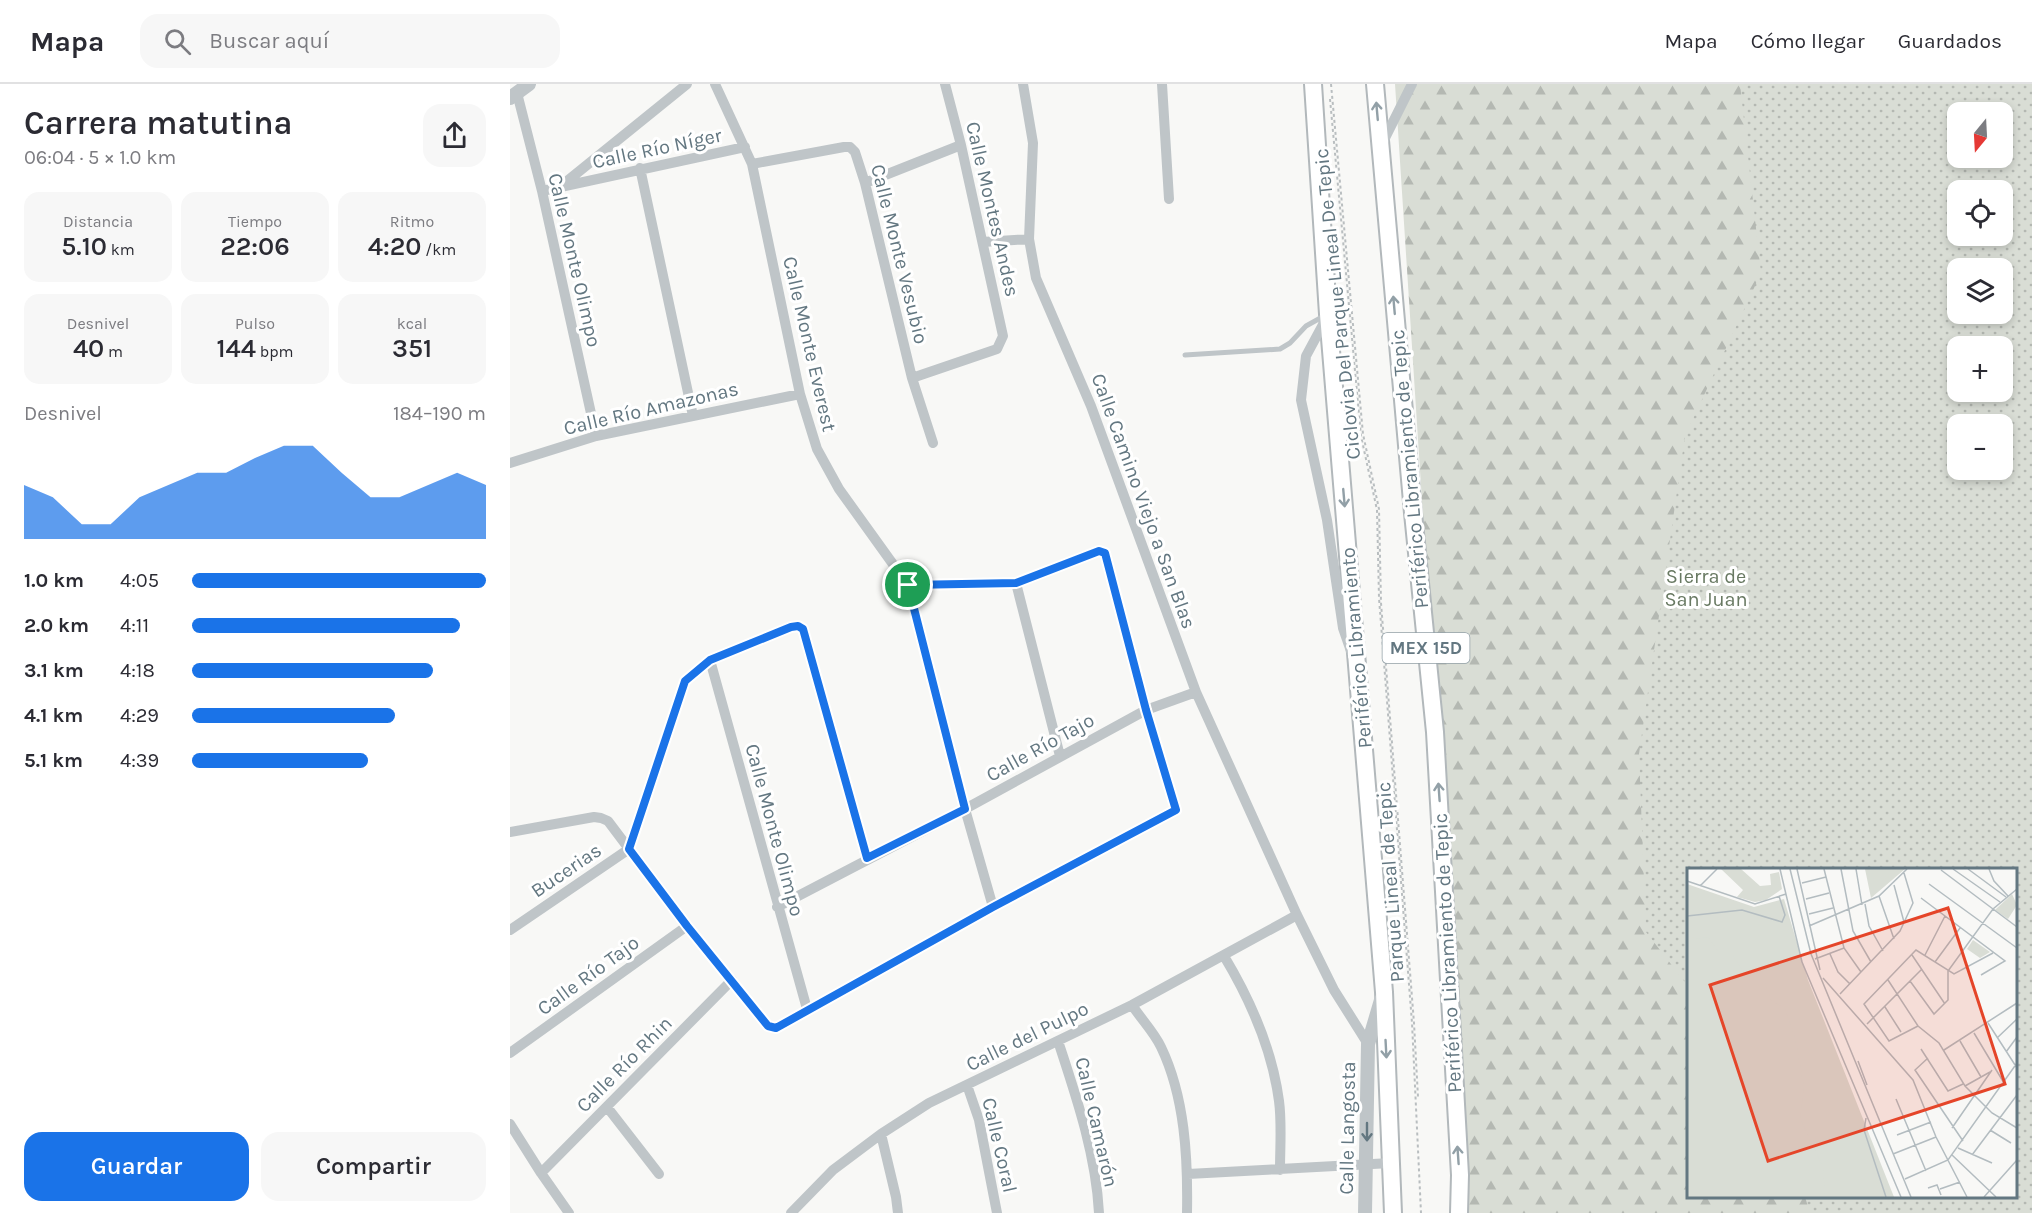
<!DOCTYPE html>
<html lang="es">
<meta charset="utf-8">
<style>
body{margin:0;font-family:Karla,sans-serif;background:#f7f7f7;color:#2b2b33;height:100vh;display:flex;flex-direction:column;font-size:22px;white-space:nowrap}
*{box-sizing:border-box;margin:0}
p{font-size:20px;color:#7c7c81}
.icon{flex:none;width:33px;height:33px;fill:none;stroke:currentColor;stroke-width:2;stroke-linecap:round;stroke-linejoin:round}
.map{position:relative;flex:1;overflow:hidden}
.details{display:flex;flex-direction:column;background:#fff;width:510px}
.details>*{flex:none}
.needle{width:39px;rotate:198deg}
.controls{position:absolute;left:1437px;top:18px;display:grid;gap:12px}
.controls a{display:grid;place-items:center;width:66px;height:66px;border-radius:12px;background:#fff;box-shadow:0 3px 9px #0003;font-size:30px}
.pin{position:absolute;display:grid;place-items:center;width:51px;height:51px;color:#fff;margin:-26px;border:3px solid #fff;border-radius:50%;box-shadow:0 2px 6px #0007}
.round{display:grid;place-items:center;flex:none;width:63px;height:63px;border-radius:18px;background:#f7f7f7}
.summary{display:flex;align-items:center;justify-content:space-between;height:102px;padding:0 24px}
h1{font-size:33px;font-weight:600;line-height:45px}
.stats{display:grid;grid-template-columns:repeat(3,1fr);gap:9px;height:102px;padding:6px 24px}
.stats div{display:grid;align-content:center;border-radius:15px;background:#f7f7f7;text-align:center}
.stats b{font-size:26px;font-weight:600}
.stats small{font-size:16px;font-weight:400}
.stats p{font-size:16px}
.chart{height:168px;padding:12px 24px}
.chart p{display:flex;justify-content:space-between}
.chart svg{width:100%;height:108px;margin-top:6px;fill:#1a73e8;opacity:.7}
.action{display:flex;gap:12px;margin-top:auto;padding:12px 24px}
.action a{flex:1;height:69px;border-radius:18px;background:#1a73e8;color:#fff;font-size:24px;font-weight:600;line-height:69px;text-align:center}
.action a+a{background:#f7f7f7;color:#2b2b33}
ul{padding:0 24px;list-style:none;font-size:20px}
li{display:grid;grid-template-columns:96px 72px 1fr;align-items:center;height:45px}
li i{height:15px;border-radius:8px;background:#1a73e8}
header{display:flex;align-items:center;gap:36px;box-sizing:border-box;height:84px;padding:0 30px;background:#fff;border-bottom:2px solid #e1e1e2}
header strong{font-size:28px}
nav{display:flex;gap:33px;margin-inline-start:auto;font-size:21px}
.search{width:420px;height:54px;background:#f7f7f7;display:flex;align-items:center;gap:15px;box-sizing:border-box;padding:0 21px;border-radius:18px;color:#7c7c81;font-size:22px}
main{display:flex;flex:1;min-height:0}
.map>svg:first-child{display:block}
</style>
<header>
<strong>Mapa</strong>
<div class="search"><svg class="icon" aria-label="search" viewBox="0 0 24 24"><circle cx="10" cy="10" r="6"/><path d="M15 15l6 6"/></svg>Buscar aquí</div>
<nav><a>Mapa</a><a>Cómo llegar</a><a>Guardados</a></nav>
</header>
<main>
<section class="details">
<div class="summary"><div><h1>Carrera matutina</h1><p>06:04 · 5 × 1.0 km</p></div><a class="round"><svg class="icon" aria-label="share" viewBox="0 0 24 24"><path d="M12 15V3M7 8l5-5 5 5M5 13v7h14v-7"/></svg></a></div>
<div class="stats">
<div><p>Distancia</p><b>5.10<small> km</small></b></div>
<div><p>Tiempo</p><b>22:06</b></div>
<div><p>Ritmo</p><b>4:20<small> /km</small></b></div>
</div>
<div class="stats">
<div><p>Desnivel</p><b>40<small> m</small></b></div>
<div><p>Pulso</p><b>144<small> bpm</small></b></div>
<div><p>kcal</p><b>351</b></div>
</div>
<div class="chart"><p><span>Desnivel</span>184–190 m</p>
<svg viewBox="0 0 160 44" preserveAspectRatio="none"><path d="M0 44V22L10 27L20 38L30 38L40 27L50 22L60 17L70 17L80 11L90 6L100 6L110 17L120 27L130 27L140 22L150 17L160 22V44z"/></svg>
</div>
<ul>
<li><b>1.0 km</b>4:05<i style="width:100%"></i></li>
<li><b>2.0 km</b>4:11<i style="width:91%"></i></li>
<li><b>3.1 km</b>4:18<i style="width:82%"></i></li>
<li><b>4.1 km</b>4:29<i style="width:69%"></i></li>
<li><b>5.1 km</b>4:39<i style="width:60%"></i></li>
</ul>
<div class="action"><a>Guardar</a><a>Compartir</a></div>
</section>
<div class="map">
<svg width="1522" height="1129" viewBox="0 0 1522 1129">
<defs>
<pattern id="forest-firs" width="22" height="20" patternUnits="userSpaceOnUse" patternTransform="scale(1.5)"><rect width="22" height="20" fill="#d9ddd5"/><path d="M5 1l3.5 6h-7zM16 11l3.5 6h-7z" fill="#b4b8b2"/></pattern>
<pattern id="park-dots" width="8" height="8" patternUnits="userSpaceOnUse" patternTransform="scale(1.5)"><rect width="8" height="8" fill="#d9ddd5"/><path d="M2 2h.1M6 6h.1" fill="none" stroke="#b4b8b2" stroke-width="1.8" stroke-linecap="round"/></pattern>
</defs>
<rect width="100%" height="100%" fill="#f8f8f6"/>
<path fill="url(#forest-firs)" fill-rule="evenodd" d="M885 0H1522V1129H950L929 680ZM1448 28H1492V74H1448ZM1448 106H1492V152H1448ZM1448 184H1492V230H1448ZM1448 262H1492V308H1448ZM1448 340H1492V386H1448ZM1178 786H1506V1112H1178Z"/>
<path fill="url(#park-dots)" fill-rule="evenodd" d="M1230 0H1522V1129H1300L1295 1113 1506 1112V786H1178V902L1136 848 1129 670 1175 352 1251 189ZM1448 28H1492V74H1448ZM1448 106H1492V152H1448ZM1448 184H1492V230H1448ZM1448 262H1492V308H1448ZM1448 340H1492V386H1448Z"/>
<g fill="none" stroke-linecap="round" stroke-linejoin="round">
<defs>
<path id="trunk" d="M803 0 818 230 874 908 883 1129
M865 0 903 429 925 648 950 1091 949 1129"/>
</defs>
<use href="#trunk" stroke="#b2b8bb" stroke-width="20"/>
<path stroke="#b9bec0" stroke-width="2" stroke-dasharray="3 3" stroke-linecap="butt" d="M821 0 853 350 869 425 871 519 904 939 908 1013
M820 15 851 352 867 426 869 514 902 939 911 1129"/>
<path stroke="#bfc5c8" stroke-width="5" d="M675 271 770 265 780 259 796 242 814 232"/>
<path stroke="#bfc5c8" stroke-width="10" d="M205 0 242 80 290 310 307 365 329 405 398 501 455 725 483 823
M513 0 523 59 519 155 526 194 581 322 686 608 787 831 824 906 858 960
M652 0 659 115
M7 9 32 107 86 352
M871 62 902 0
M242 80 334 63H340L345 68 355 99 402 294 423 359
M130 84 183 332
M355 99 451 61
M51 102 177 0
M32 107 235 63
M473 158 519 155
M817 233 796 272 791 316 817 436 833 544 841 567
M402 294 487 265 493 252 451 61 435 0
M0 379 86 352 290 310
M506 499 550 672
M200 576 297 925
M0 748 84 733 91 734 98 737 177 842 258 942 266 944 483 823 666 726 636 626 595 469 589 467 506 499 398 501
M267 823 455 725 636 626 686 608
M0 846 119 765 175 597 200 576 281 543 288 542 293 545 357 774
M714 872C741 917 762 964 769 1017 772 1039 770 1063 770 1086
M622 921C631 935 644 948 651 963 675 1013 678 1074 677 1129
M548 957C566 1012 586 1070 589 1129
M0 969 177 842
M457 1001 469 1036 487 1129
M97 1023 149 1090
M0 1040 31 1089 59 1129
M371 1050 386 1113 388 1129
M31 1089 222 896
M678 1090 881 1079
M281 1129 323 1086 371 1050 419 1019 622 921 787 831"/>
<path stroke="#bfc5c8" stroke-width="14" d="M0 14 19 0
M855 1129 858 960 871 916"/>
<use href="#trunk" stroke="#fff" stroke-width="16"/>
</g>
<defs><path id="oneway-shaft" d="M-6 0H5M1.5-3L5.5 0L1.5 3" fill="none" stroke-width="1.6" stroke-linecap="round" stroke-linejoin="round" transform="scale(1.5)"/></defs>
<g stroke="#92a0a7">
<use href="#oneway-shaft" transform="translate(867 27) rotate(-95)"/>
<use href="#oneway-shaft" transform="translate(884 221) rotate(-95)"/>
<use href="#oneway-shaft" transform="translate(834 414) rotate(85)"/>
<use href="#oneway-shaft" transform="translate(929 708) rotate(-94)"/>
<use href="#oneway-shaft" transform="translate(876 965) rotate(87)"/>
<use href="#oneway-shaft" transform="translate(948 1071) rotate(-94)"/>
</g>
<use stroke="#637781" href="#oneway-shaft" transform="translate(857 1048) rotate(90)"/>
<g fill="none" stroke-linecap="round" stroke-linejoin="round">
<defs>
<path id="route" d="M589 467 595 469 636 626 666 726 483 823 266 944 258 942 177 842 119 765 175 597 200 576 281 543 288 542 293 545 357 774 455 725 398 501 506 499Z"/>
</defs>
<use href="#route" stroke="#fff" stroke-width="12"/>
<use href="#route" stroke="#1a73e8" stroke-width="8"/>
</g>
<g text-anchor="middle" stroke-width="6" stroke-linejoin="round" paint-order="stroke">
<rect fill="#fff" stroke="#92a0a7" stroke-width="1.5" x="872.5" y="549" width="87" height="30" rx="4.5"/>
<g font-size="18" font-weight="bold" fill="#637781">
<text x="916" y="570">MEX 15D</text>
</g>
<g font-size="20" fill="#637781" stroke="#fff">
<text transform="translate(147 64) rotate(-12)" y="7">Calle Río Níger</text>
<text transform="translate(483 125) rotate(77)" y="7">Calle Montes Andes</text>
<text transform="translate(390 170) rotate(76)" y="7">Calle Monte Vesubio</text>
<text transform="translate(65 176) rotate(77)" y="7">Calle Monte Olimpo</text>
<text transform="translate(827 220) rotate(-96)" y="7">Ciclovia Del Parque Lineal De Tepic</text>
<text transform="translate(300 260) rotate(77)" y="7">Calle Monte Everest</text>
<text transform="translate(141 324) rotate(-13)" y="7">Calle Río Amazonas</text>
<text transform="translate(899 385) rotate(-95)" y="7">Periférico Libramiento de Tepic</text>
<text transform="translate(634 417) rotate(70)" y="7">Calle Camino Viejo a San Blas</text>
<text transform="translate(846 564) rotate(-95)" y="7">Periférico Libramiento</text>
<text transform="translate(530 663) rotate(-29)" y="7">Calle Río Tajo</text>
<text transform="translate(265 746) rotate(75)" y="7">Calle Monte Olimpo</text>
<text transform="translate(56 786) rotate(-34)" y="7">Bucerias</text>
<text transform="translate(880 798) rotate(-94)" y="7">Parque Lineal de Tepic</text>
<text transform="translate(937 869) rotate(-93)" y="7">Periférico Libramiento de Tepic</text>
<text transform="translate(78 891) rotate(-36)" y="7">Calle Río Tajo</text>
<text transform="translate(517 952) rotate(-26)" y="7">Calle del Pulpo</text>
<text transform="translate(114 980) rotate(-45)" y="7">Calle Río Rhin</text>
<text transform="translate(587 1038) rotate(77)" y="7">Calle Camarón</text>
<text transform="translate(837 1044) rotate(-89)" y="7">Calle Langosta</text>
<text transform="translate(490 1061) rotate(77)" y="7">Calle Coral</text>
</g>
<g font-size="20" fill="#687962" stroke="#fff">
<text x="1196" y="499">Sierra de<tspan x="1196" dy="23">San Juan</tspan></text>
</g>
</g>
<g transform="translate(1177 784)">
<rect width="330" height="330" fill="#f8f8f6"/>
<path d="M34 1H54L73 18 84 17 83 6 92 4 95 21 79 32 68 34 50 29 56 22ZM178 1H218L184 30Z" fill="#d9ddd5"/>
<path d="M0 16 67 39 97 31 121 112 207 329H0Z" fill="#d9ddd5"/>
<path d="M325 26 330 37 321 51 308 42ZM0 65 8 71 21 69 31 83 46 88 60 109 78 115 84 132 98 141 108 169 117 220 113 250 136 299 138 329H0ZM286 72 303 84 293 90 280 81Z" fill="#d9ddd5"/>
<path fill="none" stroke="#b3bcc0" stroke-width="1.5" d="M93 1 115 94 214 329M103 1 124 86 224 329M110 1 133 102M137 1 157 80 174 104M154 1 166 63 184 94M169 1 175 37M266 1 313 34M281 1 319 29M302 1 307 13 321 28M254 2 330 59M0 13 68 36 99 26M115 15 139 9M242 16 330 80M207 17 217 54M13 18 30 1M192 28 207 71M234 30 318 93 294 107M119 31 142 25M178 36 182 58 196 83M122 46 146 40M0 48 55 42 95 54 98 47 92 28M122 58 192 28 220 1M143 86 151 104 163 116M225 87 258 136M238 87 258 48M128 91 157 80M248 94 273 60M136 110 226 212 249 269 280 329M201 112 231 158 252 175 278 218 305 245 330 260M223 113 247 146 261 132V103L306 41 330 21M153 126 213 63 226 35 217 5M198 139 214 164M301 155 330 200M180 156 235 101M231 158 202 173 177 136 229 82 267 106 306 85M287 165 317 215M310 170 330 151M273 173 294 209M234 181 261 223 276 216M257 182 330 135M319 184 330 169M241 190 228 202 276 273M171 193 180 217M278 218 303 204M209 231 239 303M179 250 177 262 199 329M265 260 305 202M303 262 324 275M210 267 244 254M271 280 305 295M206 286 249 269M265 287 309 329M285 287 330 227M218 311 261 292 330 195M241 320 250 317 254 327M253 321 273 314M297 329 330 292"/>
<path fill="#e54529" fill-opacity="0.15" stroke="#e54529" stroke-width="3" d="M261 40 318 216 81 293 23 117Z"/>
<rect width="330" height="330" fill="none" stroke="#637781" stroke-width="3"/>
</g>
</svg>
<div class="controls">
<a><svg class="needle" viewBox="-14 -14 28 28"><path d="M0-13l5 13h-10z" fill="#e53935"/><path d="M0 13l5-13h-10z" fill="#7c7c81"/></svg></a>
<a><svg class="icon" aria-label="locate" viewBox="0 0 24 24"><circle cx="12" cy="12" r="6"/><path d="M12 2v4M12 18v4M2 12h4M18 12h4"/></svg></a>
<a><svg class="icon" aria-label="layers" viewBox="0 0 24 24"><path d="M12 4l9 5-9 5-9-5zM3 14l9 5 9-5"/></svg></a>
<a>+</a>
<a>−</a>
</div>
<div class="pin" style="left:398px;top:501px;background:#1e9e55"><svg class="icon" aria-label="arrive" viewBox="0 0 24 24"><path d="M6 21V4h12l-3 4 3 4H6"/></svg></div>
</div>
</main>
